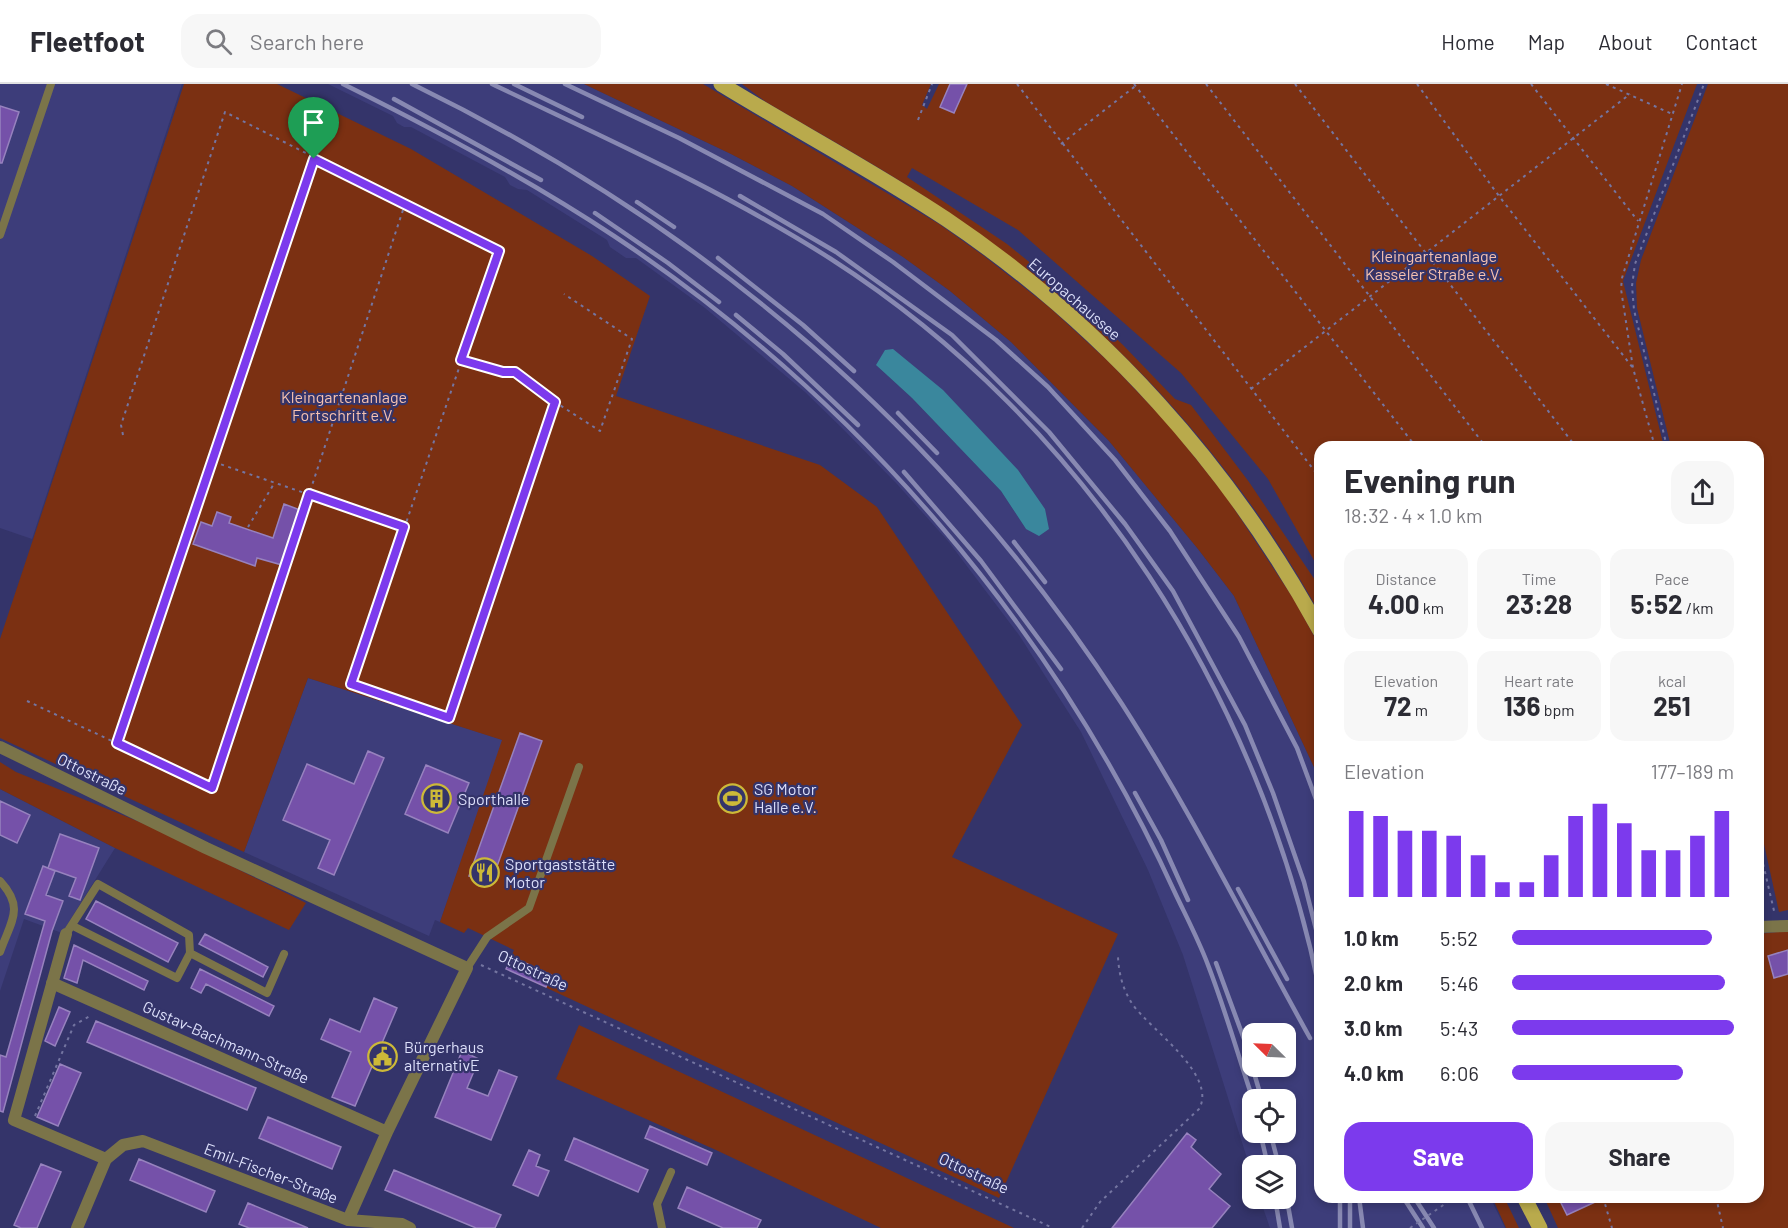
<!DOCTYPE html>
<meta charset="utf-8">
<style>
body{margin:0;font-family:Barlow,sans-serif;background:#f7f7f7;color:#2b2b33;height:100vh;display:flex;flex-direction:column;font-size:22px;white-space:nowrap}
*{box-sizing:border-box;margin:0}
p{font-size:20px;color:#7c7c81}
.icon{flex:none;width:33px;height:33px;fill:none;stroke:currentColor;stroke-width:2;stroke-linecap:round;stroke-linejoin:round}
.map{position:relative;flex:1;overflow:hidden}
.panel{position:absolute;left:1314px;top:357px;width:450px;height:762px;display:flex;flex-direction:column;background:#fff;border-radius:18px;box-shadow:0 3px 9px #0003}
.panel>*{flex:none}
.needle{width:39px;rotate:294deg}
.fabs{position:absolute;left:1242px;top:939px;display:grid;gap:12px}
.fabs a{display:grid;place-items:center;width:54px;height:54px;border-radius:12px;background:#fff;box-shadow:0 3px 9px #0003;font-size:30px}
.pin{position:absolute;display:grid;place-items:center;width:51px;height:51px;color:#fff;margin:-62px -26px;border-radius:50% 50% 50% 0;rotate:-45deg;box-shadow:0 0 6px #0007}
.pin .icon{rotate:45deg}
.round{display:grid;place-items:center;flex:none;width:63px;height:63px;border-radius:18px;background:#f7f7f7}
.headline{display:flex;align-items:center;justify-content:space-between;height:102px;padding:0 30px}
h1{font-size:33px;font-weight:700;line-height:45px}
.stats{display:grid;grid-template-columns:repeat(3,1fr);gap:9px;height:102px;padding:6px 30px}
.stats div{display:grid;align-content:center;border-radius:15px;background:#f7f7f7;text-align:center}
.stats b{font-size:26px;font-weight:700}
.stats small{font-size:16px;font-weight:400}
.stats p{font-size:16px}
.chart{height:168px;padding:12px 30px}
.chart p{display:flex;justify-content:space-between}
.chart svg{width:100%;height:108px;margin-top:6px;stroke:#7c3aed;stroke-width:6}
.primary-button{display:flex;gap:12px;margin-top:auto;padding:12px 30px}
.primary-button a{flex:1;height:69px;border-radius:18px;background:#7c3aed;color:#fff;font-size:24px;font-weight:700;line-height:69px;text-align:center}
.primary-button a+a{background:#f7f7f7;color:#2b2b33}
ul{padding:0 30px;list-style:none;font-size:20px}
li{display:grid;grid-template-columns:96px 72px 1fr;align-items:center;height:45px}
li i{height:15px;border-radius:8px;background:#7c3aed}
header{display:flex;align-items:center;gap:36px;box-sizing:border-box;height:84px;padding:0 30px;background:#fff;border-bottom:2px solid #e1e1e2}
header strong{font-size:28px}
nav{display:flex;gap:33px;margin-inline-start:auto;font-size:21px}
.search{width:420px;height:54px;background:#f7f7f7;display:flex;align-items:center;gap:15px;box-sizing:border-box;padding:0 21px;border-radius:18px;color:#7c7c81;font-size:22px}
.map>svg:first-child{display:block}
</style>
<header>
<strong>Fleetfoot</strong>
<div class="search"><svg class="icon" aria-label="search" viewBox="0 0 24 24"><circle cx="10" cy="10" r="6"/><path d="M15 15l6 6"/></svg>Search here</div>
<nav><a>Home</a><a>Map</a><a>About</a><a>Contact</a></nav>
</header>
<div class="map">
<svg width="1788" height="1144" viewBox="0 0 1788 1144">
<rect width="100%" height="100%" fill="#34346a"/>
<path fill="#3d3d7a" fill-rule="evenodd" d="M0 0H182L32 455 0 444Z
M328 0H584L731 70 792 102 903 173 950 207 1011 258 1109 357 1198 465 1234 512 1320 696V1113H1490L1505 1144H1270L1260 1115 1286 1114V1082H1252V1090L1183 871 1148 786 1081 648 1019 551 948 457 897 400 842 344 805 308 705 224 636 174H626L610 163 607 156 527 106 518 105 510 101 505 93 411 43H404L397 39 393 32ZM877 282 1045 425 1026 445 1001 407 912 314ZM1252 950H1286V982H1252ZM1252 1016H1286V1048H1252Z
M308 594 503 656 440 838 435 836 429 852 244 768Z
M0 705 115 764 62 849 24 835 0 907Z"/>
<path fill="#7b3012" d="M184 0H277L411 65 592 172 650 212 616 312 820 381 877 423 1022 641 952 773 1118 850 999 1114 506 885 514 866 468 844 464 849 440 838 502 656 308 594 244 768 0 654V555Z
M584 0H703L939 140 984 172 1049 223 1110 279 1169 341 1225 411 1295 517 1320 563V696L1234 512 1198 465 1109 357 1011 258 950 207 903 173 792 102 731 70Z
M742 0H931L922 21 927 25 939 0H1697L1623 197 1664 363H1320V487L1268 395 1181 289 1018 146 912 84 907 93 1007 160 1075 215 1123 261 1175 315 1191 321 1249 398 1317 499 1320 504V530C1231 368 1101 231 948 128 889 88 827 54 766 18Z
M1708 0H1788V826L1779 828 1758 733V363H1671L1637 224 1636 199 1641 176Z
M0 678 16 688 157 745 306 819 289 846 115 764 0 705Z
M1788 847V1144H1558L1544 1113H1758V850Z
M579 941 1014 1144H881L716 1066 556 995Z
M1492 1113H1504L1519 1144H1506Z"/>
<path fill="#3a879d" d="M893 265 943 306 1018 386 1045 425 1049 445 1039 452 1026 445 1001 407 912 314 876 281 885 266Z"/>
<path fill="#7551a9" stroke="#9782be" stroke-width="1.5" d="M950 0H967L954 29 940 23Z
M0 22 19 28 2 79H0Z
M284 420 300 426 282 481 257 474 255 482 193 460 201 438 212 442 217 428 231 433 229 439 273 454Z
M520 649 542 657 491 799 469 792Z
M368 667 384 674 334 791 318 784 330 756 283 736 307 680 354 700Z
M426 681 469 699 448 749 405 730Z
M0 717 30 731 17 759 0 751Z
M60 750 99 764 80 816 69 812 76 794 48 784Z
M43 782 55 787 46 811 63 817 52 847 3 1028 0 1027V971L6 973 45 837 25 830Z
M96 817 178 859 168 878 86 835Z
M205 850 268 883 263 893 199 860Z
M74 861 148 897 144 906 83 876 77 899 64 894Z
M1788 866V890L1774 894 1768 872Z
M512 873 551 891 546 903 506 885Z
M200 885 274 922 269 932 206 900 201 909 191 904Z
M374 914 397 924 355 1022 332 1013 351 968 321 955 330 935 360 948Z
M59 923 70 928 55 962 45 957Z
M96 937 256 1004 247 1026 87 958Z
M462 967 479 975 467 1004 488 1012 499 986 517 993 491 1056 435 1033Z
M60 980 81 989 58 1042 37 1033Z
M268 1033 341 1063 332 1085 259 1054Z
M650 1042 712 1069 707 1081 645 1054Z
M1187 1049 1196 1056 1191 1063 1221 1090 1209 1105 1230 1122 1212 1144H1112Z
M574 1054 648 1086 638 1108 565 1076Z
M529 1066 540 1071 536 1082 549 1087 538 1112 513 1101Z
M139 1075 215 1107 206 1128 130 1096Z
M41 1080 61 1088 37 1144H21L14 1141Z
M394 1086 501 1131 495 1144H476L385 1106Z
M687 1103 761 1136 757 1144H723L678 1124Z
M1558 1113H1606L1567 1131Z
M248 1119 308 1144H249L239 1140Z"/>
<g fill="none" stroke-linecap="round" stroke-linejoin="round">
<path stroke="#7475a1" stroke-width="2" stroke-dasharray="3 4.5" stroke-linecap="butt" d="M1017 0 1320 394
M1134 0 1416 363
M1206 0 1486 363
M1295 0 1576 363
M1417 0 1499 112 1633 284
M1531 0 1638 137
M1606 0 1672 30
M918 36 932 0
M1061 60 1138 0
M461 276 503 288H515L555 318 600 347 632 255 564 210
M1251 305 1630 10
M123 351 121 341 225 28 499 167 351 600 449 634 555 318
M1655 363 1633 284 1621 205 1622 194 1682 0
M1667 363 1634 226 1632 202 1635 180 1704 0
M214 378 404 443
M248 443 275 398
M27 617 212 704 405 120
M117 659 314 75
M1758 758 1775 831
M481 881 1053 1144
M35 1032 74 941 90 932
M1603 1113 1612 1144
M1716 1113 1723 1144
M1082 1144 1100 1118 1199 1025C1218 991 1150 945 1133 921 1123 906 1119 891 1118 873"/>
<path stroke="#7b7449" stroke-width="8" d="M0 151 51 0
M0 797C25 824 11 837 0 868
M73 842 177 894 190 869
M66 850 98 800 189 851 190 869 267 909 284 870
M467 884 487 853 529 824 579 683
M662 1144 657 1120 671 1088"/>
<path stroke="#7b7449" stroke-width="12" d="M0 663 206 764 467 884 387 1048 348 1136
M1758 843 1788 842
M66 850 14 1036 106 1075
M52 899 387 1048
M77 1144 106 1075 123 1061 143 1057 348 1136 402 1140 410 1144"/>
<path stroke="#b9aa4c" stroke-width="15" d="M721 0C796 46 874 87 946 135 1102 240 1230 382 1320 547
M1524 1113 1540 1144"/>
<path stroke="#8889b2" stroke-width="4.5" d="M343 0C436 46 528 95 614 152 858 314 1055 545 1176 811 1187 834 1199 857 1208 881 1225 925 1238 971 1253 1016
M412 0C706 143 943 345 1122 620 1191 727 1248 843 1310 954
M492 0C607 55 724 107 831 175 1087 339 1260 612 1320 908
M514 0 582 33
M565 0 679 54 823 130 893 178 996 256 1048 303 1115 376 1170 447 1239 553 1297 664 1320 726
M394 15 541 96
M740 112 836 168 952 251 1049 348 1125 440 1173 507 1245 641 1273 709 1304 798 1320 861
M637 118 674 143
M595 129 668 179 719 218
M718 174 803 241 854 287
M736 231 783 270 858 341
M898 329 937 369
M904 388 981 477 1061 585
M1014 458 1045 498
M1135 709 1161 756 1188 816
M1238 805 1287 895
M1216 879 1244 955 1262 1016
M1260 1048 1268 1082
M1270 1048 1279 1082
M1286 1110 1292 1144
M1350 1113V1144
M1359 1113 1363 1144
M1403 1113 1423 1144
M1414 1113 1434 1144
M1467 1113 1482 1144
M1275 1114 1280 1144
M1340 1144V1113"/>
<path stroke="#7475a1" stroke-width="2" stroke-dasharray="3 4.5" stroke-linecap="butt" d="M1410 1144 1455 1113"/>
</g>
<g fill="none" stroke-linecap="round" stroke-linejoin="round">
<defs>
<path id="route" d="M314 75 499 167 461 276 503 288H515L555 318 449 634 351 600 404 443 309 410 212 704 117 659Z"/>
</defs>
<use href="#route" stroke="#fff" stroke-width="12"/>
<use href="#route" stroke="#7c3aed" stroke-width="8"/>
</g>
<defs>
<symbol id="stadium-ring" viewBox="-11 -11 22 22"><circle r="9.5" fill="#34346a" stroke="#cdb938" stroke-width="1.5"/><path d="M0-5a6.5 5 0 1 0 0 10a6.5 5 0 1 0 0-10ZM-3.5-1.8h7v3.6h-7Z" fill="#cdb938"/></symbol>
<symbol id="building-ring" viewBox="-11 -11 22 22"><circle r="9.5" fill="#34346a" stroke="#cdb938" stroke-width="1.5"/><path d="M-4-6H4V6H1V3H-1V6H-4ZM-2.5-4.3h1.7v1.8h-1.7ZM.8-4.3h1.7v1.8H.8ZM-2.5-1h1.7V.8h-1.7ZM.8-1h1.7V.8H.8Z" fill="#cdb938"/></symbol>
<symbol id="restaurant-ring" viewBox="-11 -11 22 22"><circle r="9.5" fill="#34346a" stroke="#cdb938" stroke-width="1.5"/><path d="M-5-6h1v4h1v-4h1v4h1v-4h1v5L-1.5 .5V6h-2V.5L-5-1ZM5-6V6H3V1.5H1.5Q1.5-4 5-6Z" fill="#cdb938"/></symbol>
<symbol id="civic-ring" viewBox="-11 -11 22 22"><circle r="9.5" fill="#34346a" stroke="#cdb938" stroke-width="1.5"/><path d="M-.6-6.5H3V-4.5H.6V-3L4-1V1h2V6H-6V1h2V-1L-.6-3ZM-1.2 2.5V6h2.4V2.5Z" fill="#cdb938"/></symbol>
</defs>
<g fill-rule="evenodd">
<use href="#stadium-ring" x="716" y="698" width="33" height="33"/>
<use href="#building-ring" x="420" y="698" width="33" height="33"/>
<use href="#restaurant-ring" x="468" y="772" width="33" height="33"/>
<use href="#civic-ring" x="366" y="956" width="33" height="33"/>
</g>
<g text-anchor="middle" stroke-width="4.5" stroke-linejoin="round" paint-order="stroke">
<g font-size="16" fill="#f7c2af" stroke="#34346a">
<text x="1434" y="178">Kleingartenanlage<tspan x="1434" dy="18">Kasseler Straße e.V.</tspan></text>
<text x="344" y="319">Kleingartenanlage<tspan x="344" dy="18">Fortschritt e.V.</tspan></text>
</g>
<g font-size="16" fill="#dcdffa" stroke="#34346a">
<text transform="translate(1075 215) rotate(41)" y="6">Europachaussee</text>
<text transform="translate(92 690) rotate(26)" y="6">Ottostraße</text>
<text transform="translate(533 886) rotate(25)" y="6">Ottostraße</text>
<text transform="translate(226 958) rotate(24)" y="6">Gustav-Bachmann-Straße</text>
<text transform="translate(271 1089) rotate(21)" y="6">Emil-Fischer-Straße</text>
<text transform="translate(974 1089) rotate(25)" y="6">Ottostraße</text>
</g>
<g font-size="16" fill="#dcdffa" stroke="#34346a" text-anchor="start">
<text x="754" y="711">SG Motor<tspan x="754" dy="18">Halle e.V.</tspan></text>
<text x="458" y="721">Sporthalle</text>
<text x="505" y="786">Sportgaststätte<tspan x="505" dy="18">Motor</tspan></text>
<text x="404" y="969">Bürgerhaus<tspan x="404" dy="18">alternativE</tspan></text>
</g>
</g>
</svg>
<div class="fabs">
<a><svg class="needle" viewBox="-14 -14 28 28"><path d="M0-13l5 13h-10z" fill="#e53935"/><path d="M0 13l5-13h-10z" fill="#7c7c81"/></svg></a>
<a><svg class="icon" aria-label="locate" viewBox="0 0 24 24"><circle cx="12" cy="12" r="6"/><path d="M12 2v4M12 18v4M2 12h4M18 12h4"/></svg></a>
<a><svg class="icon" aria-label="layers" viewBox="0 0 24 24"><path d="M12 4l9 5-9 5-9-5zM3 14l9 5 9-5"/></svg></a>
</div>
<div class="pin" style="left:314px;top:75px;background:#1e9e55"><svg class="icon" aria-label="arrive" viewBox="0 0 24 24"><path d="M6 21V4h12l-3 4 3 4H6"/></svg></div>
<section class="panel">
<div class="headline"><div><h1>Evening run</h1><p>18:32 · 4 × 1.0 km</p></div><a class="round"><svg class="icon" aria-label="share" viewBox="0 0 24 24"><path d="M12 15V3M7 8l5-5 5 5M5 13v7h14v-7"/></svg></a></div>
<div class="stats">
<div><p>Distance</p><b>4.00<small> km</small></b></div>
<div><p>Time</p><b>23:28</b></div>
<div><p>Pace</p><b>5:52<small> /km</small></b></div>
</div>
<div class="stats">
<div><p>Elevation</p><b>72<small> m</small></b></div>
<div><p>Heart rate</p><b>136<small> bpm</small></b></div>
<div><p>kcal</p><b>251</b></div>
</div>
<div class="chart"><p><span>Elevation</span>177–189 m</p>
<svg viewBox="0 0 160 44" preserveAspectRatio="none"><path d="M5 44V9M15 44V11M25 44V17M35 44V17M45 44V19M55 44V27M65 44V38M75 44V38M85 44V27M95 44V11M105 44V6M115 44V14M125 44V25M135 44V25M145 44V19M155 44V9"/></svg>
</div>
<ul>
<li><b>1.0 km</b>5:52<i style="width:90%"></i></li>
<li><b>2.0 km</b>5:46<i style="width:96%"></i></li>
<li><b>3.0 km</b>5:43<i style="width:100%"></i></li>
<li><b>4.0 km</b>6:06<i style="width:77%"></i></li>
</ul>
<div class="primary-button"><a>Save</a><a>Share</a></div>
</section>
</div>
